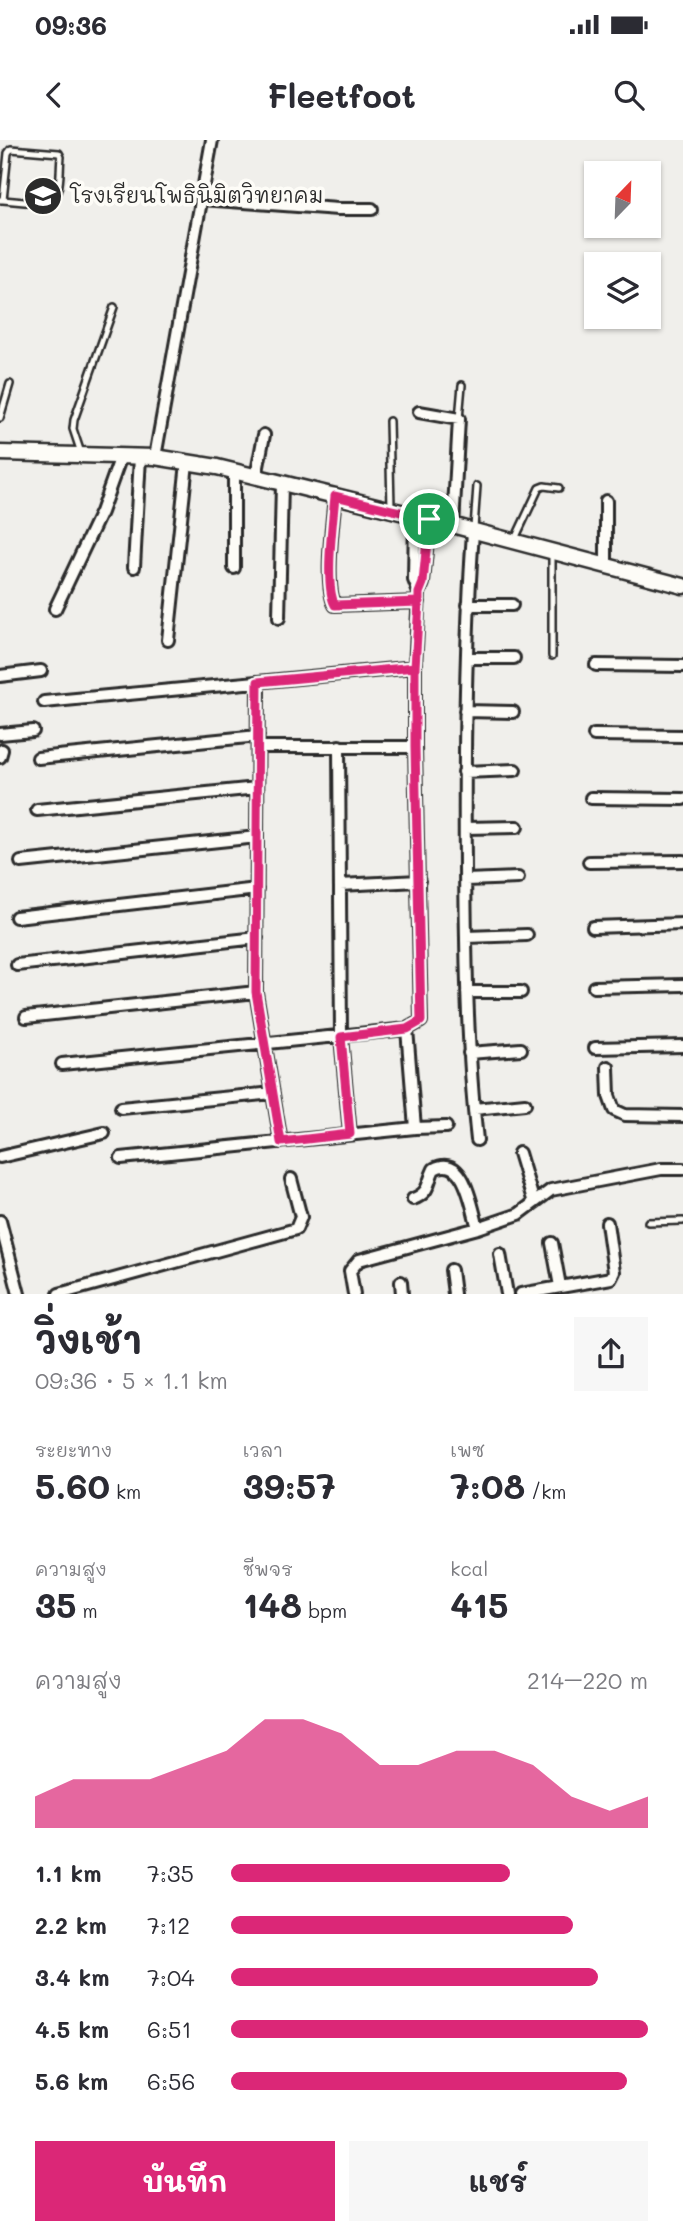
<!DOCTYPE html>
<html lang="th">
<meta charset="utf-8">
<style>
body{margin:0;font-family:Mali,"Playpen Sans Thai",sans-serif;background:#f7f7f7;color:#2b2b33;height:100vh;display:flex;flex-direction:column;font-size:26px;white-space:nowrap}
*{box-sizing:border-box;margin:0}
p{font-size:23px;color:#7c7c81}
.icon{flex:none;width:38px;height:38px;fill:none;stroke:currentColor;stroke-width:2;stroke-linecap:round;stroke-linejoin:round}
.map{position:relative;height:1154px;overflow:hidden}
.panel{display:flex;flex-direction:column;background:#fff;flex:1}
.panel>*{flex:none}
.needle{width:46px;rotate:23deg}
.controls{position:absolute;left:584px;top:21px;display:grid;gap:14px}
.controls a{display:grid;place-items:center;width:77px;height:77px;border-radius:0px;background:#fff;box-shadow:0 2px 5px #0004;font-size:35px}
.pin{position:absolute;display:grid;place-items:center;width:60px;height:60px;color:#fff;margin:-30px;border:4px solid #fff;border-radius:50%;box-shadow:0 2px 7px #0007}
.round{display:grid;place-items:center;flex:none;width:74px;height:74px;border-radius:0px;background:#f7f7f7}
.headline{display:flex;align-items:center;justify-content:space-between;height:119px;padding:0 35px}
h1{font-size:38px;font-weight:800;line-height:52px}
.figures{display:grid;grid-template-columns:repeat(3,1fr);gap:10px;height:119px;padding:7px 35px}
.figures div{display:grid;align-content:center}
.figures b{font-size:35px;font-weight:800}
.figures small{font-size:19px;font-weight:400}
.figures p{font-size:19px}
.chart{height:196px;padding:14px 35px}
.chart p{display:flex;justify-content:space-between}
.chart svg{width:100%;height:126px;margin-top:7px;fill:#db2777;opacity:.7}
.button{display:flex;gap:14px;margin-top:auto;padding:14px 35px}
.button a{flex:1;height:80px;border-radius:0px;background:#db2777;color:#fff;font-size:28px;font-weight:800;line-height:80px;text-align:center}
.button a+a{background:#f7f7f7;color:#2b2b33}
ul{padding:0 35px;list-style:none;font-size:23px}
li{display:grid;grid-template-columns:112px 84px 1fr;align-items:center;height:52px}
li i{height:18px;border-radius:9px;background:#db2777}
.status{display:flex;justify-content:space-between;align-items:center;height:49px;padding:0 35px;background:#fff;direction:ltr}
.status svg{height:19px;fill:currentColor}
header{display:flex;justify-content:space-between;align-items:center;height:91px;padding:0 35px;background:#fff;font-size:32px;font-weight:800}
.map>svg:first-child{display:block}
</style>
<div class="status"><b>09:36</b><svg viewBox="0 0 49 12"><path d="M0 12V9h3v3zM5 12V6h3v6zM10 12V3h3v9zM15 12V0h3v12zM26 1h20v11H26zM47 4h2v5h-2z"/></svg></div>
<header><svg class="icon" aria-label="back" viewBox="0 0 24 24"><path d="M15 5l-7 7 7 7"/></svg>Fleetfoot<svg class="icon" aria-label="search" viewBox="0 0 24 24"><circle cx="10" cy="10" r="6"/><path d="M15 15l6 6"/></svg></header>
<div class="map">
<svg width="683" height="1154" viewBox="0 0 683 1154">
<rect width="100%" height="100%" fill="#f0efeb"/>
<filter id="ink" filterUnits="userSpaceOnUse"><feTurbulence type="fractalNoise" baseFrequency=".0143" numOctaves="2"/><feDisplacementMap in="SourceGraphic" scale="14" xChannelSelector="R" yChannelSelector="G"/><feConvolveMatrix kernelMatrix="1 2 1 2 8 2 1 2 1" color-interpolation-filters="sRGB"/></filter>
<g filter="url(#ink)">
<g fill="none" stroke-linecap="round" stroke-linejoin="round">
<defs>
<path id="service" d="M0 60H3L46 64C63 57 59 33 61 17L59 13 11 9 8 13 3 60
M0 278 10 244
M459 279 462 245
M389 281 391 367
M81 313 73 289 74 280 114 167
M474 388 477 346
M515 399 539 348 544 346 559 348
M552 516V414
M648 1082 683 1081"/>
<path id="minor" d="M202 59 338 69H372
M419 272 459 279 453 386
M155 317 212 0
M256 337 264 295
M335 356C333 380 324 446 335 465L419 462
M606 361V426
M415 376 414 440 419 453
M473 392C465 504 464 616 465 728 466 819 467 910 477 1000
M134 427 140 317
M234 428V332
M468 465H512
M55 469 101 372 121 316
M279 478 282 343
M168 500 187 323
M467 518H514
M596 525 683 526
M0 536 41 531
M258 542 256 852 281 1002
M44 562 415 527
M465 571 513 572
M0 594 33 591
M594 595 683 596
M339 606 341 897 350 994
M258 607H415
M0 617 2 610
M38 618 258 596
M464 632 515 630
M591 658 683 659
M37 670 257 648
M465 688 517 687
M21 722 257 697
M589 722 683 721
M466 740 518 738
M340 745 419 741
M16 777 257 749
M593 787 683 784
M466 797 527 795
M17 825 257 798
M594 847 683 845
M467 852H521
M26 877 256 852
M407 889 415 988
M595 908 683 906
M469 913 521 909
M62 924 407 889 421 881 415 607V527L419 453 423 443 429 379
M608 927 609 956 614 970 625 975 683 976
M121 968 273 953
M474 969 525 964
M519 1013 534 1063
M0 1017 104 993
M121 1018 415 988 446 987
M413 1059C430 1053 427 1043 434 1029 465 1012 472 1069 478 1088
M0 1081 19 1154
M552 1103 560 1146
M500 1114 507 1154
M451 1130 454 1154
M401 1142 402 1154
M59 1154 296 1089 301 1077 291 1039
M354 1154 350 1131 359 1120 478 1088 519 1074 551 1050 661 1029H683
M521 1154 611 1138 614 1132 607 1083"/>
<path id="tertiary" d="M0 313 155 317 217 327 429 379 683 446"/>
</defs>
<use href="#service" stroke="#2b2b2b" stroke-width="10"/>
<use href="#minor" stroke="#2b2b2b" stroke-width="16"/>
<use href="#tertiary" stroke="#2b2b2b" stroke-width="19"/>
<use href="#service" stroke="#fdfcf7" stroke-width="5"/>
<use href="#minor" stroke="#fdfcf7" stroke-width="10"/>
<use href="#tertiary" stroke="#fdfcf7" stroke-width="14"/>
</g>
</g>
<g fill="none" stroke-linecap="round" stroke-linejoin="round" filter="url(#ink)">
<defs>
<path id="route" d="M429 379 335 356C333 380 324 446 335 465L419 462 415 527 258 542 256 852 281 1002 350 994 341 897 407 889 421 881 415 607V527L419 462V453L423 443 429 379"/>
</defs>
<use href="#route" stroke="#fff" stroke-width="14"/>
<use href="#route" stroke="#db2777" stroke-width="9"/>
</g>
<defs>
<symbol id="school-disc" viewBox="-11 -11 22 22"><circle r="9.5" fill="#2b2b2b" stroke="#fdfcf7"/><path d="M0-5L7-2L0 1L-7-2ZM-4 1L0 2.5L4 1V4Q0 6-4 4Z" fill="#fff"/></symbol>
</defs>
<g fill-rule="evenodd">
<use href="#school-disc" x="21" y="34" width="44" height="44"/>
</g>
<g text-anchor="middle" stroke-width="7" stroke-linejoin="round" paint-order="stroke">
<g font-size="21" fill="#2b2b2b" stroke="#fdfcf7" text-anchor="start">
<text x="70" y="63">โรงเรียนโพธินิมิตวิทยาคม</text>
</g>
</g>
</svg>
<div class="controls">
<a><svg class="needle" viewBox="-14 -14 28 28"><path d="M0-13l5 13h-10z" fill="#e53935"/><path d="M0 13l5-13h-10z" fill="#7c7c81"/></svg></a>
<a><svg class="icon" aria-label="layers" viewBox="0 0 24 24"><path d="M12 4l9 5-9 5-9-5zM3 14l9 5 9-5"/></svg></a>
</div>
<div class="pin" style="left:429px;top:379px;background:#1e9e55"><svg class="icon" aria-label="arrive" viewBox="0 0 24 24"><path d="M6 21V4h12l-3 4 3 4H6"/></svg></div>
</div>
<section class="panel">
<div class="headline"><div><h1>วิ่งเช้า</h1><p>09:36 · 5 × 1.1 km</p></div><a class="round"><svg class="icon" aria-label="share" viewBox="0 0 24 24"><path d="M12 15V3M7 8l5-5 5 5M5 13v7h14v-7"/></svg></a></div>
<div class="figures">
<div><p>ระยะทาง</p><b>5.60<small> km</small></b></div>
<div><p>เวลา</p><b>39:57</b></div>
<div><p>เพซ</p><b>7:08<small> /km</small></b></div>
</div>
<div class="figures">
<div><p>ความสูง</p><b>35<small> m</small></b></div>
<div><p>ชีพจร</p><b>148<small> bpm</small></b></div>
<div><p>kcal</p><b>415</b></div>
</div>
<div class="chart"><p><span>ความสูง</span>214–220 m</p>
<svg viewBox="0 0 160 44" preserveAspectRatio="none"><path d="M0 44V33L10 27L20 27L30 27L40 22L50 17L60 6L70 6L80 11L90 22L100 22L110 17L120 17L130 22L140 33L150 38L160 33V44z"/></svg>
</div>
<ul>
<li><b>1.1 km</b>7:35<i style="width:67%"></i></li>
<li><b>2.2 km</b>7:12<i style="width:82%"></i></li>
<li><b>3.4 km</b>7:04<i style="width:88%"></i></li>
<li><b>4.5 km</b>6:51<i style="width:100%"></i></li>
<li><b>5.6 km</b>6:56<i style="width:95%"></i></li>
</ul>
<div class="button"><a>บันทึก</a><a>แชร์</a></div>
</section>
